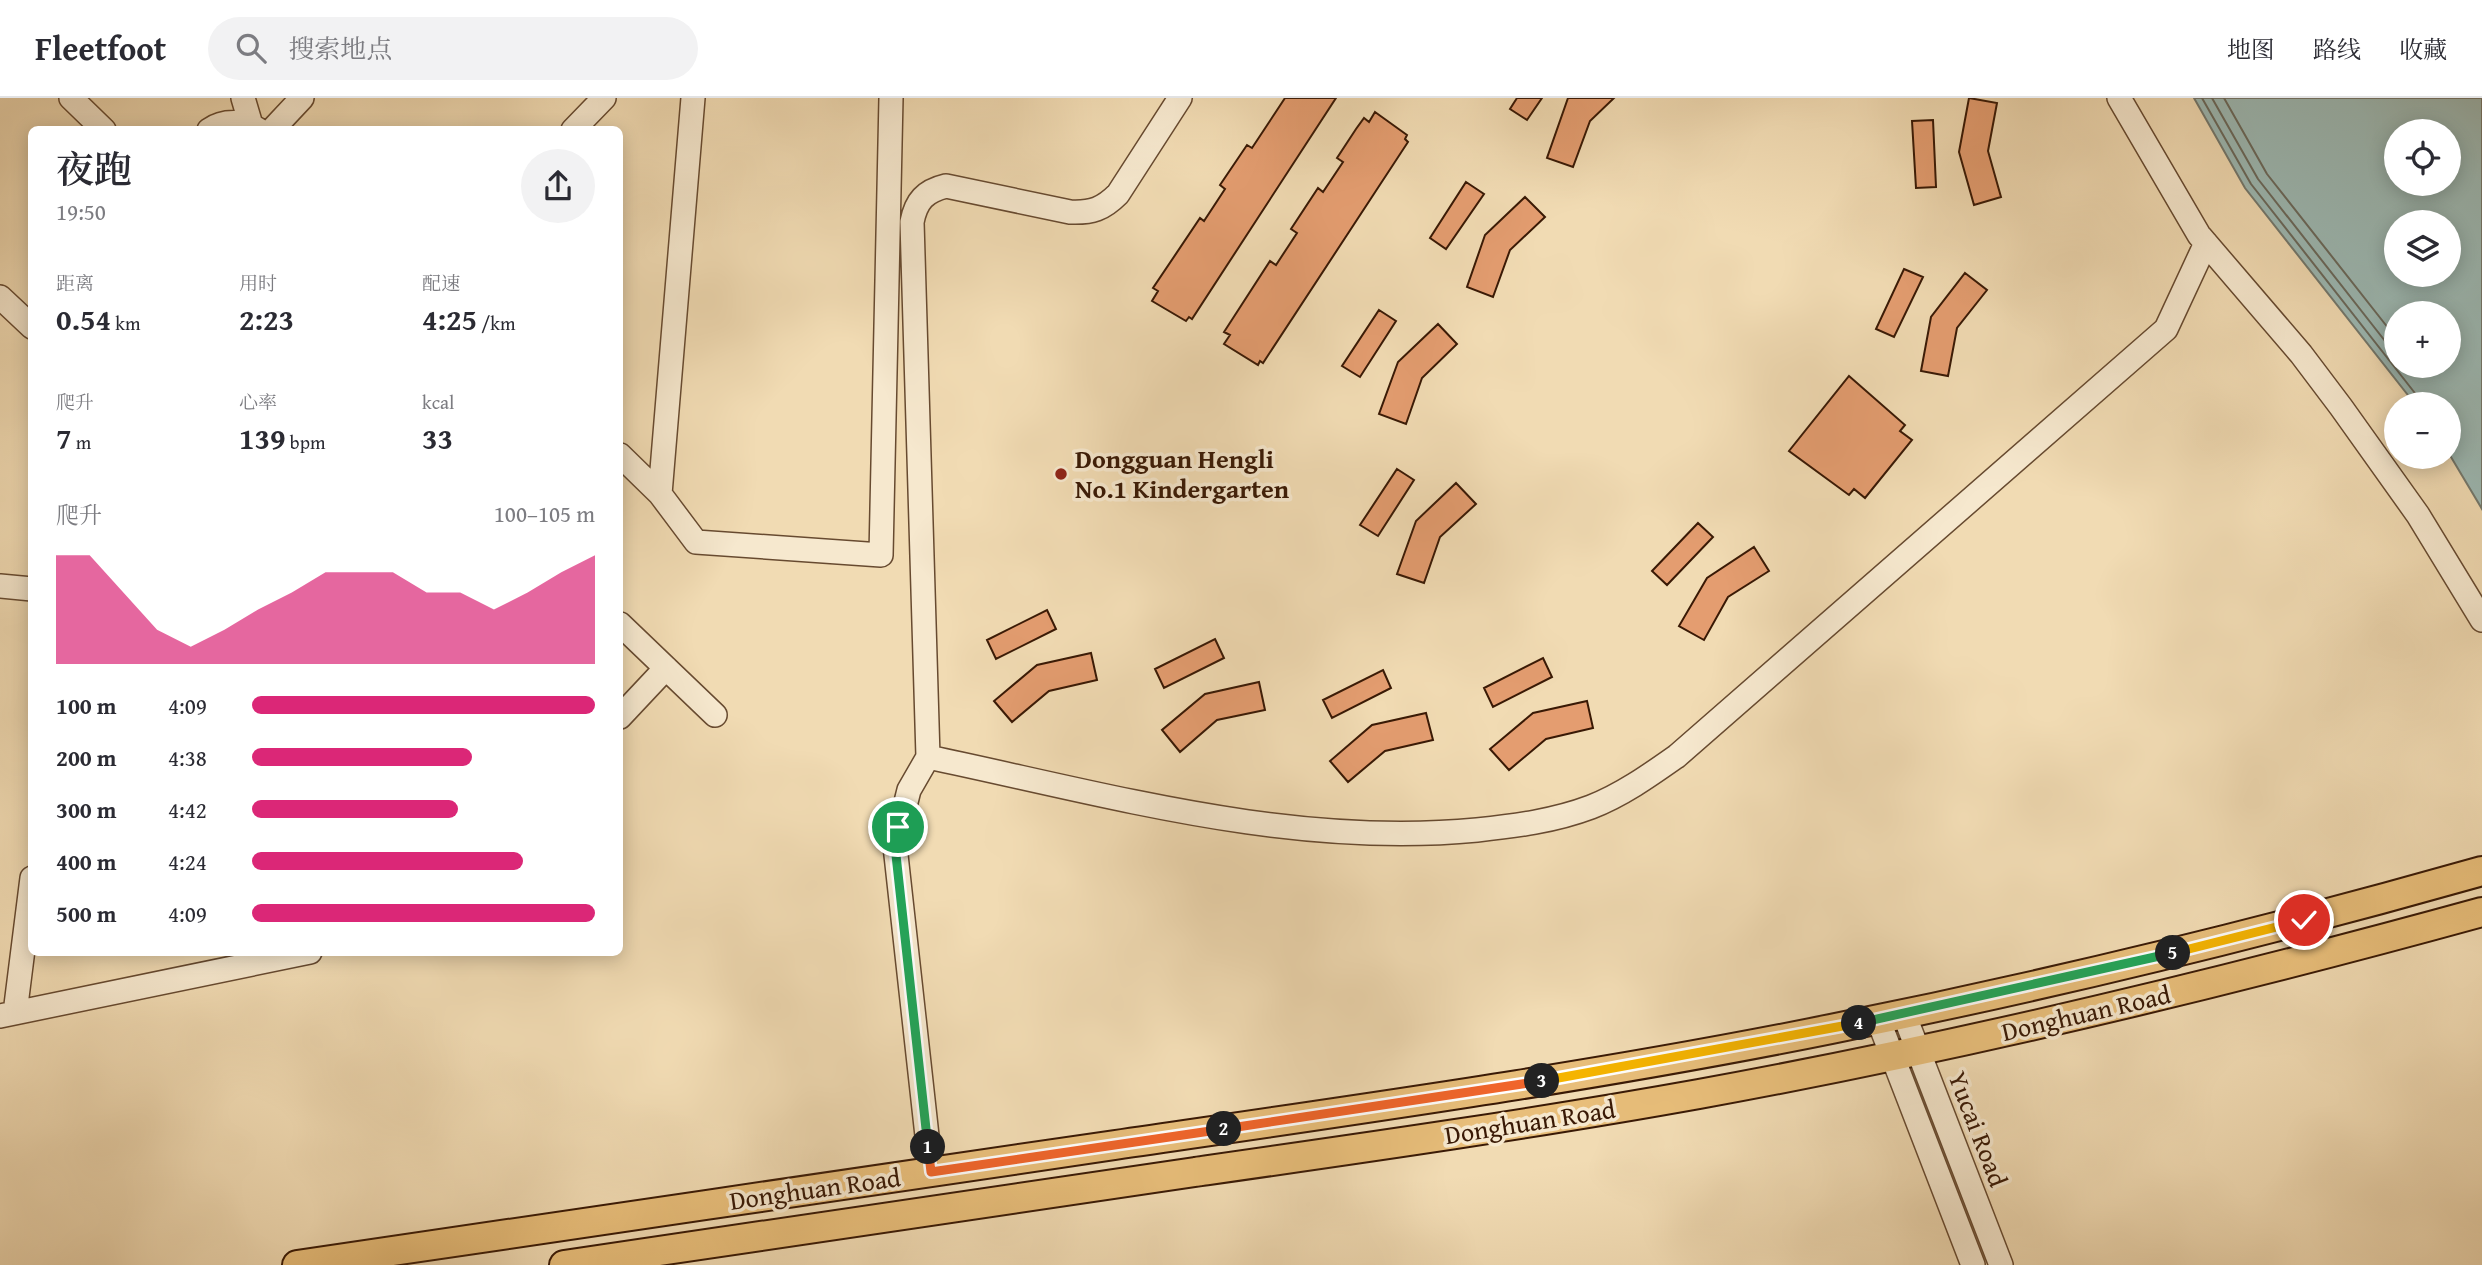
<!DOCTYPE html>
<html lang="zh">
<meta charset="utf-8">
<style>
body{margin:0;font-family:"Gentium Book Plus","Noto Serif SC",serif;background:#f2f2f3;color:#2b2b33;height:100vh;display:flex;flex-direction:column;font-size:26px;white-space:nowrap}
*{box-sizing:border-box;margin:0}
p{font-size:23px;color:#7c7c81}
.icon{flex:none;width:38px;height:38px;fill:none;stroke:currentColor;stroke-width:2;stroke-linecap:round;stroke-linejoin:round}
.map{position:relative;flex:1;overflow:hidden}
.sheet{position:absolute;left:28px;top:28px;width:595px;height:830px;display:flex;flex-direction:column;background:#fff;border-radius:10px;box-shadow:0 4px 18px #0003}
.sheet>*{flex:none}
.tools{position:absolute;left:2384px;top:21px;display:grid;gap:14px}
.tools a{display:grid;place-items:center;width:77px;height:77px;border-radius:50%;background:#fff;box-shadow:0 4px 18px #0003;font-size:35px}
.pin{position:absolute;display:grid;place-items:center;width:60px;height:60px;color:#fff;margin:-30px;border:4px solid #fff;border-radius:50%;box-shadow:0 2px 7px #0007}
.km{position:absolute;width:35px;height:35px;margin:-18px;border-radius:50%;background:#222;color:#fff;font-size:19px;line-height:35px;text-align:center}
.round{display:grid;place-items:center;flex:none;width:74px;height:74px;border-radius:37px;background:#f2f2f3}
.headline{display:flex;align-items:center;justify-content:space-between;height:119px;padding:0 28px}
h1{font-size:38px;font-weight:600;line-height:52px}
.metrics{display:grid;grid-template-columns:repeat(3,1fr);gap:10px;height:119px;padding:7px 28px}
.metrics div{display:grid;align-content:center}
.metrics b{font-size:30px;font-weight:600}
.metrics small{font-size:19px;font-weight:400}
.metrics p{font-size:19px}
.chart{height:196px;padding:14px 28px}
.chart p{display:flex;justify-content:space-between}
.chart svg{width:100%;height:126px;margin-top:7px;fill:#db2777;opacity:.7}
ul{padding:0 28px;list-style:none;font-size:23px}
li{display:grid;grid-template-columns:112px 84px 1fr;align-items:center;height:52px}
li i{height:18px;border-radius:9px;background:#db2777}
header{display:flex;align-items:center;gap:42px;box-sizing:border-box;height:98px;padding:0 35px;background:#fff;border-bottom:2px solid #e1e1e2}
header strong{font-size:33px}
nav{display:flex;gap:38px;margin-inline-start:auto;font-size:24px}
.search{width:490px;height:63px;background:#f2f2f3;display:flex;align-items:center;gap:18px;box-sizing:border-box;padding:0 24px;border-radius:38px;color:#7c7c81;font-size:26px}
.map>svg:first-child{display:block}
</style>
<header>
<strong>Fleetfoot</strong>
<div class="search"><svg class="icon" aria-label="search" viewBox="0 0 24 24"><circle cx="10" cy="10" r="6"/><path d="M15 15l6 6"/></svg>搜索地点</div>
<nav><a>地图</a><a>路线</a><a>收藏</a></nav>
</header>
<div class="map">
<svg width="2482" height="1167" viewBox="0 0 2482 1167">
<rect width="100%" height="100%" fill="#f1dbb3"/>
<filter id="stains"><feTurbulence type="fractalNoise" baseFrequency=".00286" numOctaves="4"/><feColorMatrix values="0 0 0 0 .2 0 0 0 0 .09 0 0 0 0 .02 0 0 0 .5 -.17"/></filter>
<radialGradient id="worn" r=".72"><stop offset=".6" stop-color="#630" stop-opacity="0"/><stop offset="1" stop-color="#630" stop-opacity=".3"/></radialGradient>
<path fill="#9cb9b4" stroke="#74796e" stroke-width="2" fill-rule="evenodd" d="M2194 0H2482V411L2448 354V306H2415L2245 90ZM2396 33H2448V86H2396ZM2396 124H2448V177H2396ZM2396 215H2448V268H2396Z"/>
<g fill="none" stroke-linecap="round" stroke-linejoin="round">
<path stroke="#6a695c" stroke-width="2" d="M2202 0 2251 86 2418 299 2420 306
M2212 0 2258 81 2396 257
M2224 0 2267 76 2396 240"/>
</g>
<path fill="#e49d70" stroke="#391905" stroke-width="2" d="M1285 0H1336L1192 221 1189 219 1186 223 1152 203 1158 193 1153 190 1200 120 1204 123 1225 91 1220 87 1247 47 1252 50Z
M1517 0H1542L1527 22 1510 11Z
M1568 0H1614L1590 23 1573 69 1547 60Z
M1969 0 1997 5 1988 53 2001 99 1974 107 1959 54Z
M1375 14 1407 37 1405 41 1408 44 1263 265 1260 263 1258 267 1224 246 1230 237 1224 234 1270 163 1276 167 1297 135 1291 131 1318 90 1323 94 1343 64 1337 60 1356 31 1364 20 1369 24Z
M1933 22 1936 89 1916 90 1912 23Z
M1466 84 1484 96 1446 151 1430 140Z
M1525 99 1545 119 1510 152 1493 199 1467 189 1485 137Z
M1904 171 1923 179 1894 239 1876 231Z
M1965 175 1987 192 1957 230 1948 278 1921 273 1931 219Z
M1379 212 1396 223 1360 279 1342 268Z
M1438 226 1457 246 1422 280 1406 326 1379 316 1398 264Z
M1849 278 1905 327 1900 333 1912 342 1865 400 1854 391 1849 397 1789 353Z
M1397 371 1414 382 1378 438 1360 427Z
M1456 385 1476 406 1440 439 1424 485 1397 476 1416 423Z
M1698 425 1713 439 1667 487 1652 473Z
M1754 449 1769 473 1728 499 1704 542 1679 528 1707 480Z
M1047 512 1056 531 996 561 987 542Z
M1215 541 1224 560 1164 590 1155 571Z
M1091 555 1097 582 1049 593 1012 624 994 603 1037 567Z
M1543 560 1552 579 1493 609 1484 590Z
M1383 572 1391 590 1332 620 1323 602Z
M1259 584 1265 612 1217 622 1180 654 1162 632 1205 596Z
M1587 603 1593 630 1546 641 1509 672 1490 651 1533 615Z
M1426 615 1433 642 1385 653 1348 684 1330 663 1372 627Z"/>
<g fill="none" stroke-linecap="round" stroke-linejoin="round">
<defs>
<path id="minor" d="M71 0 104 32
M243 0 251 27
M2119 0 2199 137 2301 256 2341 309 2418 417 2482 522
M209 32C223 22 244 22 259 32
M272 32 302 0
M573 32 604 0
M0 199 32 229
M620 357 660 396 696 444 881 457 891 0
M660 396 693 0
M0 488 32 491
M620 526 715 617
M620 619 666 570
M928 659C1109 697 1291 750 1477 732 1515 728 1554 723 1591 709 1622 697 1650 677 1677 658L2166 231 2206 145
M15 915 32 780
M1904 916 2001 1167
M0 918 310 854
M1878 921 1973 1167
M931 1074 895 748 909 692 928 659 912 124C916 103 925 93 946 88L1070 114C1092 115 1103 111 1118 96L1180 0"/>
<path id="major" d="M297 1167C570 1127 842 1087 1115 1047 1354 1012 1594 979 1831 931 2050 887 2267 834 2482 773
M564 1167C775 1136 985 1105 1195 1074 1363 1050 1532 1026 1699 996 1963 948 2224 885 2482 814"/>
</defs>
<use href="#minor" stroke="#674a30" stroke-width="26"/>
<use href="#major" stroke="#391905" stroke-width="32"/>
<use href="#minor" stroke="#f6e8ce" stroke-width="23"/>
<use href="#major" stroke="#e8be7a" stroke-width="28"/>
</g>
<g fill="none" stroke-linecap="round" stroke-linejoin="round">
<defs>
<path id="split-1" d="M898 729 895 748 928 1049"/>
<path id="split-2" d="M928 1049 931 1074 1224 1031"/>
<path id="split-3" d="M1224 1031 1542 983"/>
<path id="split-4" d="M1542 983 1859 925"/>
<path id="split-5" d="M1859 925 2173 855"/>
<path id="split-6" d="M2173 855 2304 822"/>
</defs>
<use href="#split-1" stroke="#fff" stroke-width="14"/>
<use href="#split-2" stroke="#fff" stroke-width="14"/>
<use href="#split-3" stroke="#fff" stroke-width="14"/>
<use href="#split-4" stroke="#fff" stroke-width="14"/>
<use href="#split-5" stroke="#fff" stroke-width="14"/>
<use href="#split-6" stroke="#fff" stroke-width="14"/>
<use href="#split-1" stroke="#22a559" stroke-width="9"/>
<use href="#split-2" stroke="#f0652b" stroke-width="9"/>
<use href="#split-3" stroke="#f0652b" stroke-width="9"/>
<use href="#split-4" stroke="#f5b400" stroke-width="9"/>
<use href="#split-5" stroke="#22a559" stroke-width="9"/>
<use href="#split-6" stroke="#f5b400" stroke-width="9"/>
</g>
<circle fill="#8f2418" stroke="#f6e8ce" stroke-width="2.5" cx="1061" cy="376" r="7"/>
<g text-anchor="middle" stroke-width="7" stroke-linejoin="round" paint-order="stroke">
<g font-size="26" font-weight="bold" fill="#391905" stroke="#f6e8ce" text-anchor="start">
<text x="1075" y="370">Dongguan Hengli<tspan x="1075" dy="30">No.1 Kindergarten</tspan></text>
</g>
<g font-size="26" fill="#391905" stroke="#f6e8ce">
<text transform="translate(2086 915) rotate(-13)" y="9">Donghuan Road</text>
<text transform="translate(1530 1024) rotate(-9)" y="9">Donghuan Road</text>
<text transform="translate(1978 1031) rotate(69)" y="9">Yucai Road</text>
<text transform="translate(815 1091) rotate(-8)" y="9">Donghuan Road</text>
</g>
</g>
<rect width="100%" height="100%" filter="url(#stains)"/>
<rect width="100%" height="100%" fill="url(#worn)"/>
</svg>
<div class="tools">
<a><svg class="icon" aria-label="locate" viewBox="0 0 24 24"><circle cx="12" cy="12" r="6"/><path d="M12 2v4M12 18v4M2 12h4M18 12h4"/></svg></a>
<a><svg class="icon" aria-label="layers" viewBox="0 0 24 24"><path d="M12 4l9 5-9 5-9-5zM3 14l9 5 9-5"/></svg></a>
<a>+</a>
<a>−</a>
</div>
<div class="pin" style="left:898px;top:729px;background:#1e9e55"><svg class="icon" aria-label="arrive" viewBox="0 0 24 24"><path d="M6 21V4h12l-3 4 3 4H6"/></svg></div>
<div class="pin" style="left:2304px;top:822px;background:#d93025"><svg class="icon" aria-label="check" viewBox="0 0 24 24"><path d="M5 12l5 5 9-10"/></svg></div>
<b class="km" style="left:928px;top:1049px">1</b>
<b class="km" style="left:1224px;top:1031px">2</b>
<b class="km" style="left:1542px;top:983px">3</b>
<b class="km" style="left:1859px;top:925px">4</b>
<b class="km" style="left:2173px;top:855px">5</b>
<section class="sheet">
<div class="headline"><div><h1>夜跑</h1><p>19:50</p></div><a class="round"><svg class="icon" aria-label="share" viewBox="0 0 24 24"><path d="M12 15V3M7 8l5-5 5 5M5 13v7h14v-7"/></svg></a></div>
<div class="metrics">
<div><p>距离</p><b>0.54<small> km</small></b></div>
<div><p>用时</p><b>2:23</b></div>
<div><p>配速</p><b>4:25<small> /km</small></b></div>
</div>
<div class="metrics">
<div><p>爬升</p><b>7<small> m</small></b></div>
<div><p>心率</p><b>139<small> bpm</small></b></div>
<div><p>kcal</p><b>33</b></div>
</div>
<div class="chart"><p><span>爬升</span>100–105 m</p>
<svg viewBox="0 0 160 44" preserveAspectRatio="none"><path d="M0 44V6L10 6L20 19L30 32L40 38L50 32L60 25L70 19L80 12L90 12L100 12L110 19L120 19L130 25L140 19L150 12L160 6V44z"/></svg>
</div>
<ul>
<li><b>100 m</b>4:09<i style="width:100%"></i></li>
<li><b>200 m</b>4:38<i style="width:64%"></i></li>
<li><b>300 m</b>4:42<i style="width:60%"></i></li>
<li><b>400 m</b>4:24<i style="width:79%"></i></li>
<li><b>500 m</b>4:09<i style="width:100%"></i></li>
</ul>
</section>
</div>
